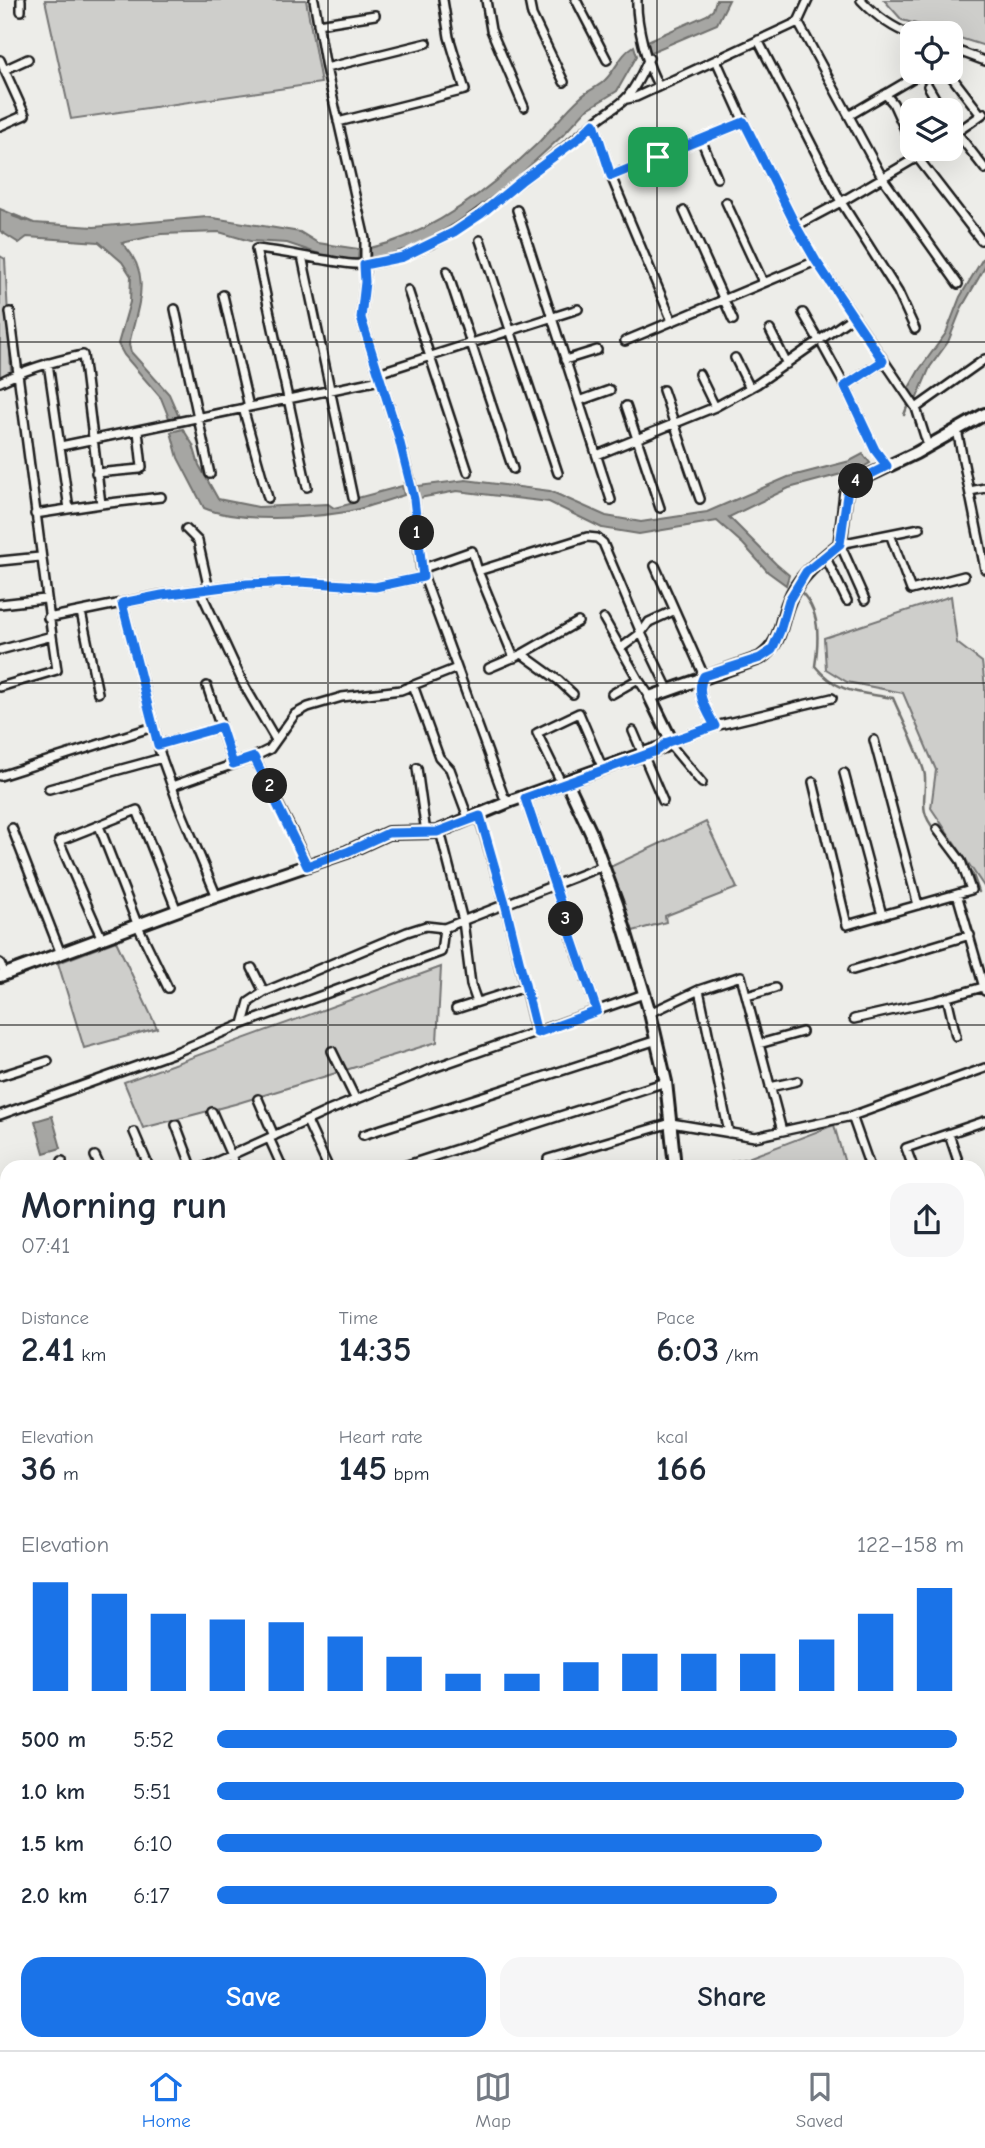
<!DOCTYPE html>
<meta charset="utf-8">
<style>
body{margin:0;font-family:"Comic Neue",sans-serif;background:#f6f6f7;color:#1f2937;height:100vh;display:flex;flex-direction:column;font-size:26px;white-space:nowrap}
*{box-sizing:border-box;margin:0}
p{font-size:23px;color:#747a83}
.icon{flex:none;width:38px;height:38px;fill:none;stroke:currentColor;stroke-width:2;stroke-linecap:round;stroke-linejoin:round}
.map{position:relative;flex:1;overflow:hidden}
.panel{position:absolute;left:0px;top:1160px;width:985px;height:891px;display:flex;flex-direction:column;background:#fff;border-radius:21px 21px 0 0;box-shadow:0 7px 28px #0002}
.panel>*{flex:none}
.tools{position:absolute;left:900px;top:21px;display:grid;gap:14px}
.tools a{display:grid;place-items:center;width:63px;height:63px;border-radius:14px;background:#fff;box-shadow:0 7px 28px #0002;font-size:35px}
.pin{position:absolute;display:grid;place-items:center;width:60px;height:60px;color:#fff;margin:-30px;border-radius:14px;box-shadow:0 4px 10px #0006}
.km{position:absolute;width:35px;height:35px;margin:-18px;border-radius:50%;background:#222;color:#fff;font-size:19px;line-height:35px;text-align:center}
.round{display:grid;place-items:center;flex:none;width:74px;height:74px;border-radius:21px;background:#f6f6f7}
.head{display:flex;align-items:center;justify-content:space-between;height:119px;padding:0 21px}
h1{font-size:38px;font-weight:700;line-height:52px}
.figures{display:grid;grid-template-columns:repeat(3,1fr);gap:10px;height:119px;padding:7px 21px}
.figures div{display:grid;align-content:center}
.figures b{font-size:35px;font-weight:700}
.figures small{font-size:19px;font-weight:400}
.figures p{font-size:19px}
.chart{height:196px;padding:14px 21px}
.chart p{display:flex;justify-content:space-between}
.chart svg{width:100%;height:126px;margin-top:7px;stroke:#1a73e8;stroke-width:6}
.button{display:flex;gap:14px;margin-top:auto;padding:14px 21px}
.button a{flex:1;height:80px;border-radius:21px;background:#1a73e8;color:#fff;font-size:28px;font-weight:700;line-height:80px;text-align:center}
.button a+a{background:#f6f6f7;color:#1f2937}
ul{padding:0 21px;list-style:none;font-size:23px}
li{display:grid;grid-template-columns:112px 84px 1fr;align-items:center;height:52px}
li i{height:18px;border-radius:9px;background:#1a73e8}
.tab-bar{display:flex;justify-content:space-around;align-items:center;height:98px;border-top:2px solid #e0e1e3;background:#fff;font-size:19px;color:#747a83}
.tab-bar a{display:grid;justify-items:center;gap:4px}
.tab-bar .on{color:#1a73e8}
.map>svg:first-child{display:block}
</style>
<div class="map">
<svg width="985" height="2050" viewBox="0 0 985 2050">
<rect width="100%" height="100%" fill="#edede9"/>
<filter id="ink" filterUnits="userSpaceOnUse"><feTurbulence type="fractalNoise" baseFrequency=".0143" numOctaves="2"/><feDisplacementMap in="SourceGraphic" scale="14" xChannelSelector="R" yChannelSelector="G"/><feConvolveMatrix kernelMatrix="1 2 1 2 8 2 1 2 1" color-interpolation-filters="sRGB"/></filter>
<g filter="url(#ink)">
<path fill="#ddddda" d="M554 2044H676L677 2048 673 2050H554Z"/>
<path fill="#cececb" stroke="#757574" stroke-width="2" d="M45 0H306L321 83 71 119Z
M884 0H985V46L950 35V33L902 20Z
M0 256 5 259 11 372 0 378Z
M951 596 957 643 982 662 985 687V888L931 808 936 770 903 693 847 682 826 669 824 638Z
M706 822 737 888 665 916 666 922 633 931 610 867Z
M116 941 157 1028 84 1048 58 963Z
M441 967 437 1042 235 1104 143 1128 124 1082Z
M834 1125 846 1167H707L748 1158Z
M0 1400H7V1665L0 1666Z
M985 1639V1809L978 1778V1640Z"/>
<path fill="#a6a6a3" stroke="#6f6f6d" stroke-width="2" d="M716 0H729L717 24 649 53 645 42 707 15 713 10Z
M634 46 637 56 617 91 586 110 563 135 509 185 457 223 403 252 371 260 370 248C433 234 491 188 537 144 552 129 565 111 581 97 587 91 596 88 603 82 616 71 619 55 634 46Z
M0 209 34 223 94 227 207 217 300 232 318 243 359 249 358 259 337 260 287 243 250 241 219 232 161 234 122 243C154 275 137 306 129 345L131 352 169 394 179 417 169 418 161 398 124 355 118 344 130 302 131 276 122 262 99 242 27 237 19 243 0 231Z
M985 255V267L962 307 948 342 930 367 916 400 906 393 919 370 946 333 960 297Z
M183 429 193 445 199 465 218 499 258 507 328 504 334 508 354 503 357 498 402 486 404 495C385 501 365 508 346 512 309 518 239 523 204 508L178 458 171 432Z
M863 454 870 463 860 469 789 488 729 517 776 564 789 575 786 585 768 572 743 544 717 521 639 534 602 528 549 502 457 491 419 498 418 486 466 480 550 491 606 516 641 522 707 512 788 477 850 461Z
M52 1116 61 1148 44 1153 35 1121Z"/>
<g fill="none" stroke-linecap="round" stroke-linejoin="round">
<path stroke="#6f6f6d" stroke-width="2.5" d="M13 216 27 221
M904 415 909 402
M799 590C821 610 819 639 815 666 838 694 859 692 893 698 900 715 925 764 925 777 926 800 918 810 935 830
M966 867 973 875 979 892"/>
<defs>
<path id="street" d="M21 0V11
M314 0 326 68 365 239V282L361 318 398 435 414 497 421 569 504 797 511 801
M486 0 491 30 524 107
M529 0 532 15 564 82
M576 0 607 60
M637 0C636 22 647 68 659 86
M861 0C875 15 892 28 912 35
M798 22 882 177 958 284
M318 24 375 15
M758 40 841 202 898 292 915 329
M950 48 985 61
M0 60 25 115 0 126
M716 60 744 122 796 226 816 261 916 408
M326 68 427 43
M4 70 28 59
M948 72 981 115
M928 86 942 110
M885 94 893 103 912 145
M627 99 636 97 798 22 808 0
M850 115 923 72
M338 122 465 90 449 37 443 0
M594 123 611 176 672 321
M950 124 985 169
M950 137 984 113
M701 139 717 178
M913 149 917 157 981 240
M611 176 744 122
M726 202 763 282
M517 210 611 500
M684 211 733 320
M796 226 841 202 931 149
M480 240 558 473
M302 256 353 498
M447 271 513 469
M408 290 468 472
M223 295 249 407
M175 309 210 474
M803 313 818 339
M770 330 787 364
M625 341 816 261
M823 346 845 386
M735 358 750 388
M565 360 597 350
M883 361 845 386 875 450 887 466
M48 363 69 509
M378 373 578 309
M699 374 715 407
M0 382C26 369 54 361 83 355L101 504 35 514
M663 390 700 499
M579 401 610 390
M626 406 660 508
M243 408 268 498
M957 430 985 569
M61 446 380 380
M928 446 916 408 985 359
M597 455 715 407 757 384 854 316
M96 473 140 469 142 467 138 431
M307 487 256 249C277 251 298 255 319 259 335 261 350 266 367 264 428 256 473 219 520 182 545 162 571 144 595 122 605 113 620 106 628 96 638 84 643 71 649 58
M970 491 985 488
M101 504 161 497
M186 529 198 541 209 590
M890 534 911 590 964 576
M825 556 847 601
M0 561 40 557
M655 566 704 676C694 692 707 711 715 726
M421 569 472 551 478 571 514 658
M478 571 587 537 597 538 603 543 641 633 668 689
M200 590 244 685 276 740
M865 600 840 544 920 528
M122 603 161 756 179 806 217 897
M0 604 45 599
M81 612 98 693
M48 618 161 595 247 584 300 582 375 587 423 577
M604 619 638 679 650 697
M621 648 641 633 649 622 673 611
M0 650 52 636 10 312
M522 654 558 680 573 694
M489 668 522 654 578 622
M413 685 439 757 450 769 469 820
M207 686 233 764
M0 687 57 670 52 636
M612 694 638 679
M633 731 663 801
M874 740 918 905
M158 745 221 727
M254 757 291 829 308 866
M417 768 426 833
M844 773 882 915
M0 776 153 727
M813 782 847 925 971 890 961 861 937 829
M702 783 668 742 715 726 832 698
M562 784 537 733 579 713 603 769
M172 786 254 757 270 749 295 714 308 707 342 697 401 690 457 668
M49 789 162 758
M525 798 597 1011
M479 816 505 903 536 1033
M99 826 138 926 168 988
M12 828 61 954
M440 831 463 921 471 985 477 1002
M957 894 985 991
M102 939 59 841 137 810 177 911
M0 963 5 974
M252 968 264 992
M853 970 970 935
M699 990 729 1133
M747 996 775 988
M947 997 956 1036
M456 1009 525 987
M650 1013 699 990 741 976 782 1131
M854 1019 934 1001 983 987
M243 1024 441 952 444 928
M759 1044 802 1032
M332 1051 356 1100
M0 1076 48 1061
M770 1087 797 1081
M258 1099 274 1136
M212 1112 236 1167
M0 1115 176 1052 243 1024 249 1002 264 992 407 932 426 926 444 928 603 866
M852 1116 870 1167
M307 1121 328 1167
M176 1125 192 1167
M134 1132 149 1167
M949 1134 960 1167
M363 1135 657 1040
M269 1138 282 1167
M95 1156 100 1167
M548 1159 671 1123 755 1137 852 1116 985 1068
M61 1167 62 1161
M205 1167 328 1111 433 1068 644 994
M401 1167 666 1082
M913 1167 906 1148 985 1121
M0 1207H7
M978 1222 985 1242
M978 1317 985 1315
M0 1391 7 1390
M978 1789 985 1819
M0 1808 7 1807
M978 1817 985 1845
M36 2044 37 2050
M58 2044V2050
M112 2044 113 2050
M156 2044 157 2050
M199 2044 200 2050
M235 2044 236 2050
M284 2044 285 2050
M332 2044 334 2050
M780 2044 781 2050
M824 2044 825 2050
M896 2044 897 2050
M959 2044 960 2050
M496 2050 526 2044
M691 2050 723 2044"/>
<path id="secondary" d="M567 782 591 833 617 904 650 1013 666 1082 675 1167
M0 976 200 902 347 852 388 833 437 832 511 801 665 746 670 738 650 697 760 658C783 642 779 624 789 601 799 575 820 561 840 544L846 493 853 483 916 453 985 414
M978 1623 985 1622
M543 2050 544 2044"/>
</defs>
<use href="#street" stroke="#1c1c1c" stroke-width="12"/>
<use href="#secondary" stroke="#1c1c1c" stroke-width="16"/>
<use href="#street" stroke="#f6f6f2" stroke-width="7"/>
<use href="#secondary" stroke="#f6f6f2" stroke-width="10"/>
</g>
</g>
<g fill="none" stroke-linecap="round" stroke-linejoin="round" filter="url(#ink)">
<defs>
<path id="route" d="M744 122 796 226 816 261 883 361 845 386 875 450 887 466 853 483 848 488 840 544 806 572 789 600 780 631 772 650 760 658 704 676C694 692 707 711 715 726L668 742 656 751 525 798 597 1011 537 1033 505 903 480 816 437 832 388 833 347 852 307 866 254 757 233 764 221 727 158 745 122 603 162 595 247 584 300 582 375 587 423 577 414 499 398 435 361 318 365 282 364 265 403 257 454 232 481 214 521 181 579 138 594 123 611 176Z"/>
</defs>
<use href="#route" stroke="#fff" stroke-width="14"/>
<use href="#route" stroke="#1a73e8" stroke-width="9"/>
</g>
<path fill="none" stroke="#1c1c1c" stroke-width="2" stroke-opacity="0.55" d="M328 0V1167M657 0V1167M0 342H985M0 683H985M0 1025H985M0 1367H7M978 1367H985M0 1708H7M978 1708H985M328 2044V2050M657 2044V2050"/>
</svg>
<div class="tools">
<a><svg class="icon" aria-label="locate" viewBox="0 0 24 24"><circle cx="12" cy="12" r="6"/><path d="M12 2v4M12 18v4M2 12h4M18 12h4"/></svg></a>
<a><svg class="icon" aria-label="layers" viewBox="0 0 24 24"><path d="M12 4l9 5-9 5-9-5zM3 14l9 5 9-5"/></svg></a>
</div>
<div class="pin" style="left:658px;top:157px;background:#1e9e55"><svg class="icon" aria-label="arrive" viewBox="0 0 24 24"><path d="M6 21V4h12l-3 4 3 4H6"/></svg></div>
<b class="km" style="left:417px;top:533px">1</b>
<b class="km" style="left:270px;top:786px">2</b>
<b class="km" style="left:566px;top:919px">3</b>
<b class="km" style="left:856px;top:481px">4</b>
<section class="panel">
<div class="head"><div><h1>Morning run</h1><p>07:41</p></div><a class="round"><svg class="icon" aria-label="share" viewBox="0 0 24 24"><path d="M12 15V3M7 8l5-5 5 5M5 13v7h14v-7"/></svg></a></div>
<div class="figures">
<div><p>Distance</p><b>2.41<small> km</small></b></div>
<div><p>Time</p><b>14:35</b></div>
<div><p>Pace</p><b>6:03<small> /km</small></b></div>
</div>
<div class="figures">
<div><p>Elevation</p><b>36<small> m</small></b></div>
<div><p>Heart rate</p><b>145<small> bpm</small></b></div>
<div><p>kcal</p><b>166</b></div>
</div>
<div class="chart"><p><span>Elevation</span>122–158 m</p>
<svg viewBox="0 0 160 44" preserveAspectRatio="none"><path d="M5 44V6M15 44V10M25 44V17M35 44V19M45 44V20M55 44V25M65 44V32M75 44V38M85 44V38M95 44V34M105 44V31M115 44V31M125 44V31M135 44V26M145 44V17M155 44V8"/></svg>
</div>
<ul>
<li><b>500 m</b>5:52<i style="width:99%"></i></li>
<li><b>1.0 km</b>5:51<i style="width:100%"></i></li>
<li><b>1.5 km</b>6:10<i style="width:81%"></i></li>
<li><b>2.0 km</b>6:17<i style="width:75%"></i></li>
</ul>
<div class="button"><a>Save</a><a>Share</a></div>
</section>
</div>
<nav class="tab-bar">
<a class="on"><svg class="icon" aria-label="home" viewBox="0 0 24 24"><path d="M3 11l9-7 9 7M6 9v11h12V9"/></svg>Home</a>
<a><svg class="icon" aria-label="map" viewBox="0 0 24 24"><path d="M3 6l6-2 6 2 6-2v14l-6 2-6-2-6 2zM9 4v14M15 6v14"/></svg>Map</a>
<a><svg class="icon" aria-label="saved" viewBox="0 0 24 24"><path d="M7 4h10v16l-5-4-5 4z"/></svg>Saved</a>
</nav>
